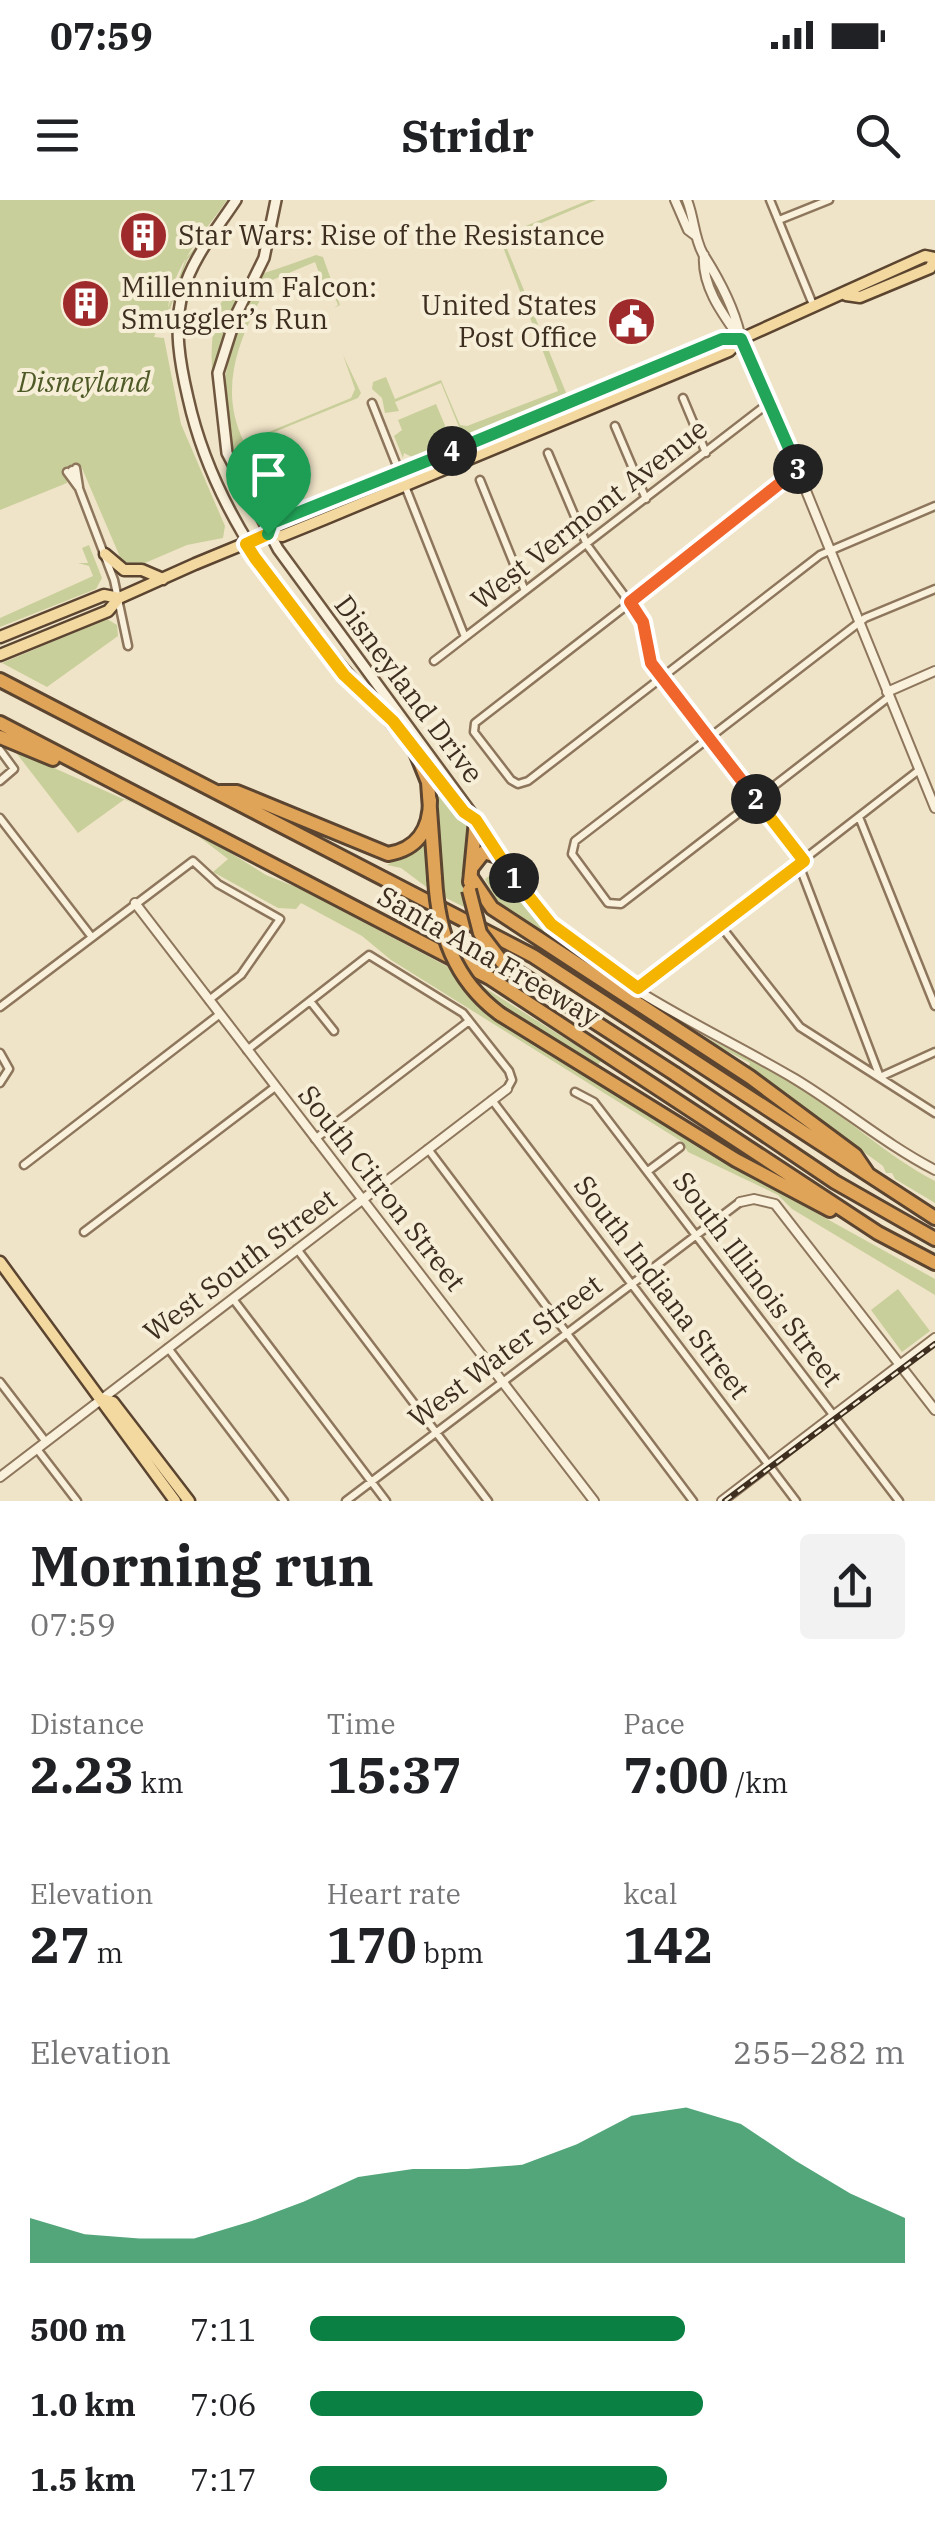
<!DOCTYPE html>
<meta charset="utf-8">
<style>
body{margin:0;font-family:"IBM Plex Serif",serif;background:#f2f2f2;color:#202124;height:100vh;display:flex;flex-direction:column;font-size:38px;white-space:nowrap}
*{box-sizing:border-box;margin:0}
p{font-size:32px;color:#757577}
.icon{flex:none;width:55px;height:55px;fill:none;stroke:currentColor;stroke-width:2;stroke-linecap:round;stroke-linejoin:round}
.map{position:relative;height:1301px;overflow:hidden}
.panel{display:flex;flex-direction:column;background:#fff;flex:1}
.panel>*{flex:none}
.pin{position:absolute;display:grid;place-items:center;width:85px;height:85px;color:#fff;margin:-102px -42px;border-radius:50% 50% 50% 0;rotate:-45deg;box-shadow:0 0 10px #0007}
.pin .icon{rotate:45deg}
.km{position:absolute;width:50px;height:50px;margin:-25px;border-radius:50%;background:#222;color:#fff;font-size:28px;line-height:50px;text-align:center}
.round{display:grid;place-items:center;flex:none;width:105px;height:105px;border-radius:10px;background:#f2f2f2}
.head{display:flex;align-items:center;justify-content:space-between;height:170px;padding:0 30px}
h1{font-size:55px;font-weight:700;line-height:75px}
.figures{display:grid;grid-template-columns:repeat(3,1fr);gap:15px;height:170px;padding:10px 30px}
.figures div{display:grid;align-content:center}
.figures b{font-size:50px;font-weight:700}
.figures small{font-size:28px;font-weight:400}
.figures p{font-size:28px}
.chart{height:280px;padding:20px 30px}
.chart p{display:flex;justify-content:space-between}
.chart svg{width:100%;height:180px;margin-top:10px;fill:#0b8043;opacity:.7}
ul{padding:0 30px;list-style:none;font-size:32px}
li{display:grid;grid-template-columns:160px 120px 1fr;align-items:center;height:75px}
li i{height:25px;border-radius:12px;background:#0b8043}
.status{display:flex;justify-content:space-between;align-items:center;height:70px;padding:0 50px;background:#fff;direction:ltr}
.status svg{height:28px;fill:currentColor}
header{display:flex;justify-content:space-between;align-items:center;height:130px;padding:0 30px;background:#fff;font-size:45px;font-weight:700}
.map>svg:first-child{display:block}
</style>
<div class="status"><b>07:59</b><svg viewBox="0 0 49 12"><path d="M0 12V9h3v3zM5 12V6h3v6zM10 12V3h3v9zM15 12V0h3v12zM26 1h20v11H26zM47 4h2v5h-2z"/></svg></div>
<header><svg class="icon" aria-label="menu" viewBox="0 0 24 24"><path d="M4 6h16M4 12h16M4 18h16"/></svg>Stridr<svg class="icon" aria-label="search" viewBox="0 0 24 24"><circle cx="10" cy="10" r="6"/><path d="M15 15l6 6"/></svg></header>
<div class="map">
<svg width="935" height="1301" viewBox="0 0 935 1301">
<rect width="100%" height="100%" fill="#f0e4c8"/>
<path fill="#c9cf9b" d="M0 0H227C203 35 173 65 168 108L186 58 216 24 187 60 170 109 154 117 159 124 154 137 164 138 181 224 225 326 223 338 187 345 138 366 123 364 81 266 66 273 67 283 0 310Z
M589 0H596L503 39 567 195 459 240 461 232 441 183 395 202 399 211 385 213 382 198 372 189 373 182 386 177 395 199 441 180 460 225 467 226 558 191 503 47 497 43 501 36Z
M316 55 323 57 340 105 334 108 338 105 332 90 326 92 315 62 270 81C242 133 216 184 244 242L351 198 355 189 343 155 361 193 358 198 240 246 263 312C211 226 214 177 255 89L246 86 212 178C209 74 233 87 316 55Z
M677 163 666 172 447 262 459 254Z
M436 204 452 242 414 258 404 253 403 258 394 236 402 230 398 220Z
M89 345 102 378 96 389 0 427V418L93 376 89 366 78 363H88L82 348Z
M107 419 117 425 118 436 47 487 2 463Z
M14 550 197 632 266 675 301 689 452 769 472 796 639 905C653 926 693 924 703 950L935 1079V1095L792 1009 778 995 688 952 681 941 391 760 362 736 301 703 296 709 278 708 213 672 228 659 198 636 125 599 78 633Z
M443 592 469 627 465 672 461 675 466 708 442 696 438 593Z
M429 641V689L401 668 387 665Z
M499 668C543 740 622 793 696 832 729 850 766 865 797 885 844 915 885 955 935 981V1003L895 979 892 973H886L883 966 748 868 750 863 696 835 499 704 485 679Z
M474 781 601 861 596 867 497 804Z
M898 1089 930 1131 902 1152 871 1110Z"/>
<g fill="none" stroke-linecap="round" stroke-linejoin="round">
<defs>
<path id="minor" d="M770 0 814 107
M779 20 829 0
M683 198 706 253
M372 203 465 437
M615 226 646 299
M548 253 587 345 641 418 651 463 804 661
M76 268 79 287
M72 270 114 380 128 446
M67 272 78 287
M799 272 475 523 474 532 511 580 518 584 528 581 820 355 935 306
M480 280 525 391
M434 461 770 202
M889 497 621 704 608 703 572 654 575 641 865 418 935 389
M0 550 14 569 0 581
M859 617 935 806
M0 618 91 736
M799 665 880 877 935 852
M720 725 800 827 935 913
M638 788 919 570
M310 801 334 831
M0 807 193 661 218 684 280 719 241 775 209 800
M247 850 369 755 463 813 509 871 512 880 507 889
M0 853 9 869 0 883
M575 892 594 902 899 1301
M492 900 796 1301
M315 939 469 821
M428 949 693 1301
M24 965 220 814
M648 971 680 947
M84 1032 275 887
M297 1049 488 1301
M233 1099 386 1301
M168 1148 284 1301
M0 1182 46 1242
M37 1249 77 1301
M346 1301 740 1002"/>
<path id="tertiary" d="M675 0 688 30 696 36
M687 0C694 17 694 38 703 54 719 79 733 105 740 134
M704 55C701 92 731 124 750 153L935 608
M887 492 935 471
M476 620C499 656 521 695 552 725 620 792 714 831 795 879 843 908 885 944 935 970
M135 703 594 1301
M740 1002 754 999 775 1004 935 1210
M0 1277 507 889
M722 1301 935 1138"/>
<path id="secondary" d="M236 0C217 29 192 58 183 92 173 126 180 164 188 198 226 370 364 479 464 612L476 620
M276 0 264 58 237 113 218 173 227 253 278 349 475 618"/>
<path id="primary" d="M846 95 860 97 930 68 935 60
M268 334 272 323 722 139H741L925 56 935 58
M105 354 124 370H142L163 379
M0 437 104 395 119 398
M0 455 108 411 119 398 195 364 268 334 282 336 324 319 729 151 741 139
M0 1062 175 1301
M102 1199 113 1202 189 1301"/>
<path id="motorway" d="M0 480 533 756 935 1018
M0 523 490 778 878 1033 935 1063
M0 537 53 559
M413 545 428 582 435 678
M220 592H237L388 654C418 649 430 629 430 600
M473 666 484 652 500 657
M471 677 492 708 750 877 855 955 868 974
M470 682 476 620
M500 814 736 960 830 1010
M675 874 835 982 935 1039"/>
</defs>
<use href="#minor" stroke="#8d765c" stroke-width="11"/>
<use href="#tertiary" stroke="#8d765c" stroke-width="12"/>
<use href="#secondary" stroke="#6f573f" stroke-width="14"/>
<use href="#primary" stroke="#5b4430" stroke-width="15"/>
<use href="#motorway" stroke="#5b4430" stroke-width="18"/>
<use href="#minor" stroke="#faf1dc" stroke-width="6"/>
<use href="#tertiary" stroke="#faf1dc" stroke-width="8"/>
<use href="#secondary" stroke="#faf1dc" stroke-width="9"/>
<use href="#primary" stroke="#f3d9a0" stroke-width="10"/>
<use href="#motorway" stroke="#e0a458" stroke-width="12"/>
<defs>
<path id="rail" d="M725 1301 935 1144"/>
</defs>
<use href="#rail" stroke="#3d2e20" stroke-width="6"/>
<use href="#rail" stroke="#f7eed8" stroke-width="2.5" stroke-dasharray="8" stroke-linecap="butt"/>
<defs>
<path id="motorway-bridge" d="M435 678C438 732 454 780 500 814
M469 690 480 733 502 762 675 874"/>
</defs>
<use href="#motorway-bridge" stroke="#5b4430" stroke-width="18" stroke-linecap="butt"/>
<use href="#motorway-bridge" stroke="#e0a458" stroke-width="12"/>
</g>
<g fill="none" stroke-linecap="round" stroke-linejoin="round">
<defs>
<path id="split-1" d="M268 334 246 344 255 358 344 475 393 521 464 612 476 620 514 678"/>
<path id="split-2" d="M514 678 551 724 638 788 804 661 756 599"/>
<path id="split-3" d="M756 599 651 463 643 422 630 402 798 269"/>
<path id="split-4" d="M452 251 722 139H741L798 269"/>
<path id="split-5" d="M268 334 272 323 452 251"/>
</defs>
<use href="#split-1" stroke="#fff" stroke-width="20"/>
<use href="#split-2" stroke="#fff" stroke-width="20"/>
<use href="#split-3" stroke="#fff" stroke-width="20"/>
<use href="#split-4" stroke="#fff" stroke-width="20"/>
<use href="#split-5" stroke="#fff" stroke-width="20"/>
<use href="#split-1" stroke="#f5b400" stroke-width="12"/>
<use href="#split-2" stroke="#f5b400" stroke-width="12"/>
<use href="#split-3" stroke="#f0652b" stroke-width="12"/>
<use href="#split-4" stroke="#22a559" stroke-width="12"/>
<use href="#split-5" stroke="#22a559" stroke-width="12"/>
</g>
<defs>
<symbol id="building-disc" viewBox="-11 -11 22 22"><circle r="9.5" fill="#9e2a2b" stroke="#f7eed8"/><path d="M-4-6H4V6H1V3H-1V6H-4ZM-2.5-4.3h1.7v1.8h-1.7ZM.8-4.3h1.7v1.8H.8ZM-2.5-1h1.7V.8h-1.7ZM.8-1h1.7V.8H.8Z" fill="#fff"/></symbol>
<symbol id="civic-disc" viewBox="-11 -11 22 22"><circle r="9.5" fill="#9e2a2b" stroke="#f7eed8"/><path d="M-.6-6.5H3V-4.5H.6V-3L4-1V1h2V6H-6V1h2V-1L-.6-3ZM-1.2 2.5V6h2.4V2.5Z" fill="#fff"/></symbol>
</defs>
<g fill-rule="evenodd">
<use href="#building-disc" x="116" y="8" width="55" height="55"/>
<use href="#building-disc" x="58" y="76" width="55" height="55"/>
<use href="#civic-disc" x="604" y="94" width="55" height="55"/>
</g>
<g text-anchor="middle" stroke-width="8" stroke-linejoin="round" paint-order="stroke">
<g font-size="28" fill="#3d2e20" stroke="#f7eed8" text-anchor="start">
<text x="178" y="45">Star Wars: Rise of the Resistance</text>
<text x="121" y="97">Millennium Falcon:<tspan x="121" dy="32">Smuggler’s Run</tspan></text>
<text x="597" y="115" text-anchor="end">United States<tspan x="597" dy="32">Post Office</tspan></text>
</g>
<g font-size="28" font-style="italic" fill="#4d5a26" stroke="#f7eed8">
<text x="84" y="192">Disneyland</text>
</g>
<g font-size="28" fill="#3d2e20" stroke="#f7eed8">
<text transform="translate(589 314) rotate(-38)" y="10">West Vermont Avenue</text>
<text transform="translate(409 489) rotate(53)" y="10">Disneyland Drive</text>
<text transform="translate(489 756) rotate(30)" y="10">Santa Ana Freeway</text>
<text transform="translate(382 988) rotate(52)" y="10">South Citron Street</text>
<text transform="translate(240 1065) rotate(-37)" y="10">West South Street</text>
<text transform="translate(758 1079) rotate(53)" y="10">South Illinois Street</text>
<text transform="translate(662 1087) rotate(53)" y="10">South Indiana Street</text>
<text transform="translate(505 1151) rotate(-37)" y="10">West Water Street</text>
</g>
</g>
</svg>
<div class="pin" style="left:268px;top:334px;background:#1e9e55"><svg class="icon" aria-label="arrive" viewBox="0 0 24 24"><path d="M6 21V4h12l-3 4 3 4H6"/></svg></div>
<b class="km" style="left:514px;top:678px">1</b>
<b class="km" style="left:756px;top:599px">2</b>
<b class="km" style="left:798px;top:269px">3</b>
<b class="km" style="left:452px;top:251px">4</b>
</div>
<section class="panel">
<div class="head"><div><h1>Morning run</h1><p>07:59</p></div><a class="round"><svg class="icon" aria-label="share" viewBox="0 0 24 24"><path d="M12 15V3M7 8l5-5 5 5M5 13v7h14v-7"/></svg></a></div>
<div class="figures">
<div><p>Distance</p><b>2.23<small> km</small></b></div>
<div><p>Time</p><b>15:37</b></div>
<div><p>Pace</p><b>7:00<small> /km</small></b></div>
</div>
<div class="figures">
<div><p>Elevation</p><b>27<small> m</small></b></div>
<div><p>Heart rate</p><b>170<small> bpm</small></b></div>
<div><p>kcal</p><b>142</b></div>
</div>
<div class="chart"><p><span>Elevation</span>255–282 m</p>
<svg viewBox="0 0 160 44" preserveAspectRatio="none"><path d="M0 44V33L10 37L20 38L30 38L40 34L50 29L60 23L70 21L80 21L90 20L100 15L110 8L120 6L130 10L140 19L150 27L160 33V44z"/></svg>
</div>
<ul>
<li><b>500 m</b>7:11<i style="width:63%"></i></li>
<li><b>1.0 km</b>7:06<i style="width:66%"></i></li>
<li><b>1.5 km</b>7:17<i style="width:60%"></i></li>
</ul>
</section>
